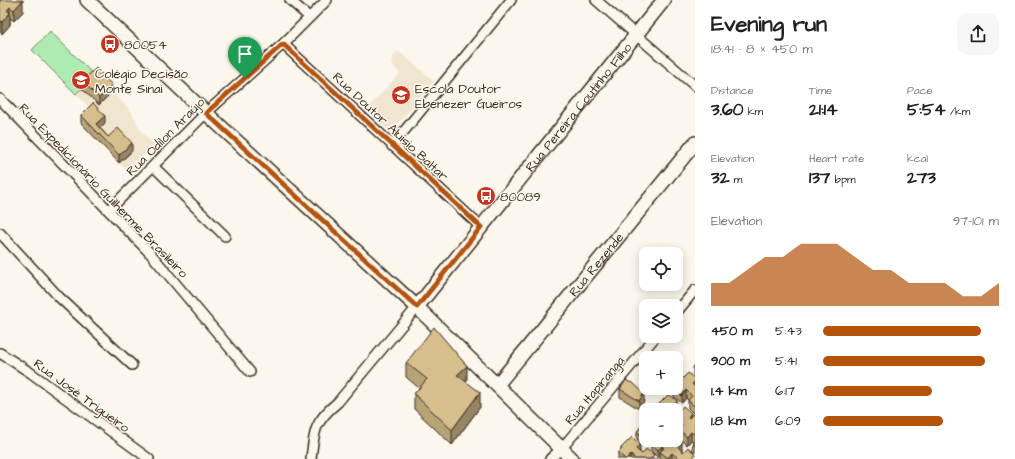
<!DOCTYPE html>
<meta charset="utf-8">
<style>
body{margin:0;font-family:"Architects Daughter",sans-serif;background:#f6f6f6;color:#222;height:100vh;display:flex;flex-direction:column;font-size:15px;white-space:nowrap}
*{box-sizing:border-box;margin:0}
p{font-size:13px;color:#767676}
.icon{flex:none;width:22px;height:22px;fill:none;stroke:currentColor;stroke-width:2;stroke-linecap:round;stroke-linejoin:round}
.map{position:relative;flex:1;overflow:hidden}
.drawer{display:flex;flex-direction:column;background:#fff;width:320px}
.drawer>*{flex:none}
.buttons{position:absolute;left:639px;top:247px;display:grid;gap:8px}
.buttons a{display:grid;place-items:center;width:44px;height:44px;border-radius:8px;background:#fff;box-shadow:0 2px 10px #0003;font-size:20px}
.pin{position:absolute;display:grid;place-items:center;width:34px;height:34px;color:#fff;margin:-41px -17px;border-radius:50% 50% 50% 0;rotate:-45deg;box-shadow:0 0 4px #0007}
.pin .icon{rotate:45deg}
.round{display:grid;place-items:center;flex:none;width:42px;height:42px;border-radius:12px;background:#f6f6f6}
.summary{display:flex;align-items:center;justify-content:space-between;height:68px;padding:0 16px}
h1{font-size:22px;font-weight:700;line-height:30px}
.metrics{display:grid;grid-template-columns:repeat(3,1fr);gap:6px;height:68px;padding:4px 16px}
.metrics div{display:grid;align-content:center}
.metrics b{font-size:17px;font-weight:700}
.metrics small{font-size:11px;font-weight:400}
.metrics p{font-size:11px}
.chart{height:112px;padding:8px 16px}
.chart p{display:flex;justify-content:space-between}
.chart svg{width:100%;height:72px;margin-top:4px;fill:#b45309;opacity:.7}
ul{padding:0 16px;list-style:none;font-size:13px}
li{display:grid;grid-template-columns:64px 48px 1fr;align-items:center;height:30px}
li i{height:10px;border-radius:5px;background:#b45309}
main{display:flex;flex:1;min-height:0}
.map>svg:first-child{display:block}
</style>
<main>
<div class="map">
<svg width="695" height="459" viewBox="0 0 695 459">
<rect width="100%" height="100%" fill="#fbf7ec"/>
<filter id="ink" filterUnits="userSpaceOnUse"><feTurbulence type="fractalNoise" baseFrequency=".025" numOctaves="2"/><feDisplacementMap in="SourceGraphic" scale="8" xChannelSelector="R" yChannelSelector="G"/><feConvolveMatrix kernelMatrix="1 2 1 2 8 2 1 2 1" color-interpolation-filters="sRGB"/></filter>
<g filter="url(#ink)">
<path fill="#f0e6d0" d="M50 30 131 111 141 131 154 145 126 170 80 123 93 111 32 50Z
M398 51 434 81 392 131H389L367 109 400 73 390 63 393 60 392 58Z"/>
<path fill="#adebb2" stroke="#748a68" d="M50 31 95 76 76 94 32 50Z"/>
<g fill="none" stroke-linecap="round" stroke-linejoin="round">
<defs>
<path id="street" d="M290 0 309 17
M596 0 695 86
M283 44 481 227
M0 99 150 253 250 372
M392 146 511 0
M153 166 225 236
M109 210 206 113 283 44 327 0
M0 233 59 297 132 365
M676 313 695 290
M0 353 31 373 149 459
M311 459C314 430 315 421 338 402L417 307
M550 459 562 448 656 336"/>
<g id="secondary">
<path d="M87 0 206 113 417 307 572 459"/>
<path id="s1" d="M417 307 664 0"/>
<path id="s2" d="M497 385 695 143"/>
</g>
</defs>
<use href="#street" stroke="#3b2a1e" stroke-width="12"/>
<use href="#secondary" stroke="#3b2a1e" stroke-width="16"/>
<use href="#street" stroke="#fbf7ec" stroke-width="9"/>
<use href="#secondary" stroke="#fbf7ec" stroke-width="13"/>
</g>
<path fill="#b8a379" stroke="#3b2a1e" d="M0 0 23 12 14 21 10 18V25L2 34 0 32Z
M82 81 112 92 99 105 82 89Z
M81 115 105 123 100 128 108 137 132 151 119 163 81 123Z
M646 361V372L644 371V363Z
M406 363 467 381 466 382 480 407 452 445 414 409V394L419 388 406 377Z
M695 365V377L693 375V367Z
M695 379V415L688 408V400L686 398 682 403 674 397V389Z
M631 383 644 401 639 409 620 397V389Z
M677 409 679 411 691 416H695V452L692 450 693 441 691 440 687 445 679 438V435L677 437 676 436V410Z
M646 419V440H676L682 450 681 451 695 459H660V456L658 458 651 451V443L649 441 645 446 637 439V432Z
M621 448 640 451V452L642 454 654 459H658H618V453L621 450Z"/>
<path fill="#968563" stroke="#3b2a1e" d="M23 0V12L14 21V10Z
M10 7V25L2 34V22L7 10Z
M112 85V92L99 105V98Z
M105 116V123L96 132V124Z
M132 143V151L119 163V155Z
M467 366V381L457 390V375Z
M695 381V389L692 384Z
M686 390V398L682 403V396Z
M480 392V407L452 445V430Z
M644 393V401L639 409V401Z
M677 401V409L676 410 673 406Z
M691 413V421L688 417Z
M681 425V432L679 430V435L677 437V429Z
M691 432V440L687 445V437Z
M646 437V440H649V441L645 446V438Z
M682 442V450L678 455V447Z
M640 444V451L636 457V449Z
M662 446V453L660 452V456L658 458V450Z
M672 453V459H668V458Z
M631 455V459H627Z"/>
<path fill="#d6be8d" stroke="#3b2a1e" d="M0 0H23L14 10 10 7 7 10 10 13 2 22 0 20Z
M96 68 112 85 99 98 82 81Z
M93 103 105 116 96 124 108 137 118 128 132 143 119 155 81 115Z
M434 327 467 366 457 375 480 392 452 430 414 394 427 379 406 363Z
M650 354 656 358H648Z
M688 373 695 379V381L692 384 695 387V407L688 400 692 396 686 390 682 396 674 389 675 388H676V386L677 384Z
M626 380 631 383 632 382 644 393 639 401 620 389Z
M669 394 677 401 673 406 679 411 683 406 691 413 688 417 689 418 693 414 695 416V435L691 432 687 437 679 430 682 426 681 425 677 429 676 428V410H656L658 405Z
M646 419V437L645 438 637 432Z
M632 437 640 444 636 449 642 454 646 449 654 455 651 459H635L631 455 627 459H625L618 453 622 449 621 448Z
M676 437 682 442 678 447 683 452 688 447 695 454V455L692 459H678V458L672 453 668 458 660 452 664 448 662 446 658 450 651 443 654 440H676Z
M695 439V444L692 442Z"/>
</g>
<g fill="none" stroke-linecap="round" stroke-linejoin="round" filter="url(#ink)">
<defs>
<path id="route" d="M283 44 481 227 417 307 206 113Z"/>
</defs>
<use href="#route" stroke="#fff" stroke-width="8"/>
<use href="#route" stroke="#b45309" stroke-width="5"/>
</g>
<defs>
<symbol id="bus-disc" viewBox="-11 -11 22 22"><circle r="9.5" fill="#c8321e" stroke="#fbf7ec"/><path d="M-5-6H5V4H4V6H2V4H-2V6H-4V4H-5ZM-3.5-4V0h7V-4ZM-3.5 1.2v1.5H-2V1.2ZM2 1.2v1.5H3.5V1.2Z" fill="#fff"/></symbol>
<symbol id="school-disc" viewBox="-11 -11 22 22"><circle r="9.5" fill="#c8321e" stroke="#fbf7ec"/><path d="M0-5L7-2L0 1L-7-2ZM-4 1L0 2.5L4 1V4Q0 6-4 4Z" fill="#fff"/></symbol>
</defs>
<g fill-rule="evenodd">
<use href="#bus-disc" x="99" y="33" width="22" height="22"/>
<use href="#school-disc" x="70" y="69" width="22" height="22"/>
<use href="#school-disc" x="390" y="84" width="22" height="22"/>
<use href="#bus-disc" x="475" y="185" width="22" height="22"/>
</g>
<g text-anchor="middle" stroke-width="3" stroke-linejoin="round" paint-order="stroke">
<g font-size="13" fill="#3b2a1e" stroke="#fbf7ec" text-anchor="start">
<text x="124" y="49">80054</text>
<text x="95" y="78">Colégio Decisão<tspan x="95" dy="15">Monte Sinai</tspan></text>
<text x="415" y="93">Escola Doutor<tspan x="415" dy="15">Ebenezer Gueiros</tspan></text>
<text x="500" y="201">80089</text>
</g>
<g font-size="13" fill="#3b2a1e" stroke="#fbf7ec">
<text dy="5" stroke="none"><textPath href="#s1" startOffset="257">Rua Pereira Coutinho Filho</textPath></text>
<text transform="translate(391 126) rotate(43)" y="5">Rua Doutor Aluísio Baltar</text>
<text transform="translate(165 136) rotate(-45)" y="5">Rua Odilon Araújo</text>
<text transform="translate(104 190) rotate(46)" y="5">Rua Expedicionário Guilherme Brasileiro</text>
<text dy="5" stroke="none"><textPath href="#s2" startOffset="156">Rua Rezende</textPath></text>
<text transform="translate(594 390) rotate(-50)" y="5">Rua Itapiranga</text>
<text transform="translate(82 395) rotate(36)" y="5">Rua José Trigueiro</text>
</g>
</g>
</svg>
<div class="buttons">
<a><svg class="icon" aria-label="locate" viewBox="0 0 24 24"><circle cx="12" cy="12" r="6"/><path d="M12 2v4M12 18v4M2 12h4M18 12h4"/></svg></a>
<a><svg class="icon" aria-label="layers" viewBox="0 0 24 24"><path d="M12 4l9 5-9 5-9-5zM3 14l9 5 9-5"/></svg></a>
<a>+</a>
<a>−</a>
</div>
<div class="pin" style="left:245px;top:78px;background:#1e9e55"><svg class="icon" aria-label="arrive" viewBox="0 0 24 24"><path d="M6 21V4h12l-3 4 3 4H6"/></svg></div>
</div>
<section class="drawer">
<div class="summary"><div><h1>Evening run</h1><p>18:41 · 8 × 450 m</p></div><a class="round"><svg class="icon" aria-label="share" viewBox="0 0 24 24"><path d="M12 15V3M7 8l5-5 5 5M5 13v7h14v-7"/></svg></a></div>
<div class="metrics">
<div><p>Distance</p><b>3.60<small> km</small></b></div>
<div><p>Time</p><b>21:14</b></div>
<div><p>Pace</p><b>5:54<small> /km</small></b></div>
</div>
<div class="metrics">
<div><p>Elevation</p><b>32<small> m</small></b></div>
<div><p>Heart rate</p><b>137<small> bpm</small></b></div>
<div><p>kcal</p><b>273</b></div>
</div>
<div class="chart"><p><span>Elevation</span>97–101 m</p>
<svg viewBox="0 0 160 44" preserveAspectRatio="none"><path d="M0 44V30L10 30L20 22L30 14L40 14L50 6L60 6L70 6L80 14L90 22L100 22L110 30L120 30L130 30L140 38L150 38L160 30V44z"/></svg>
</div>
<ul>
<li><b>450 m</b>5:43<i style="width:90%"></i></li>
<li><b>900 m</b>5:41<i style="width:92%"></i></li>
<li><b>1.4 km</b>6:17<i style="width:62%"></i></li>
<li><b>1.8 km</b>6:09<i style="width:68%"></i></li>
</ul>
</section>
</main>
